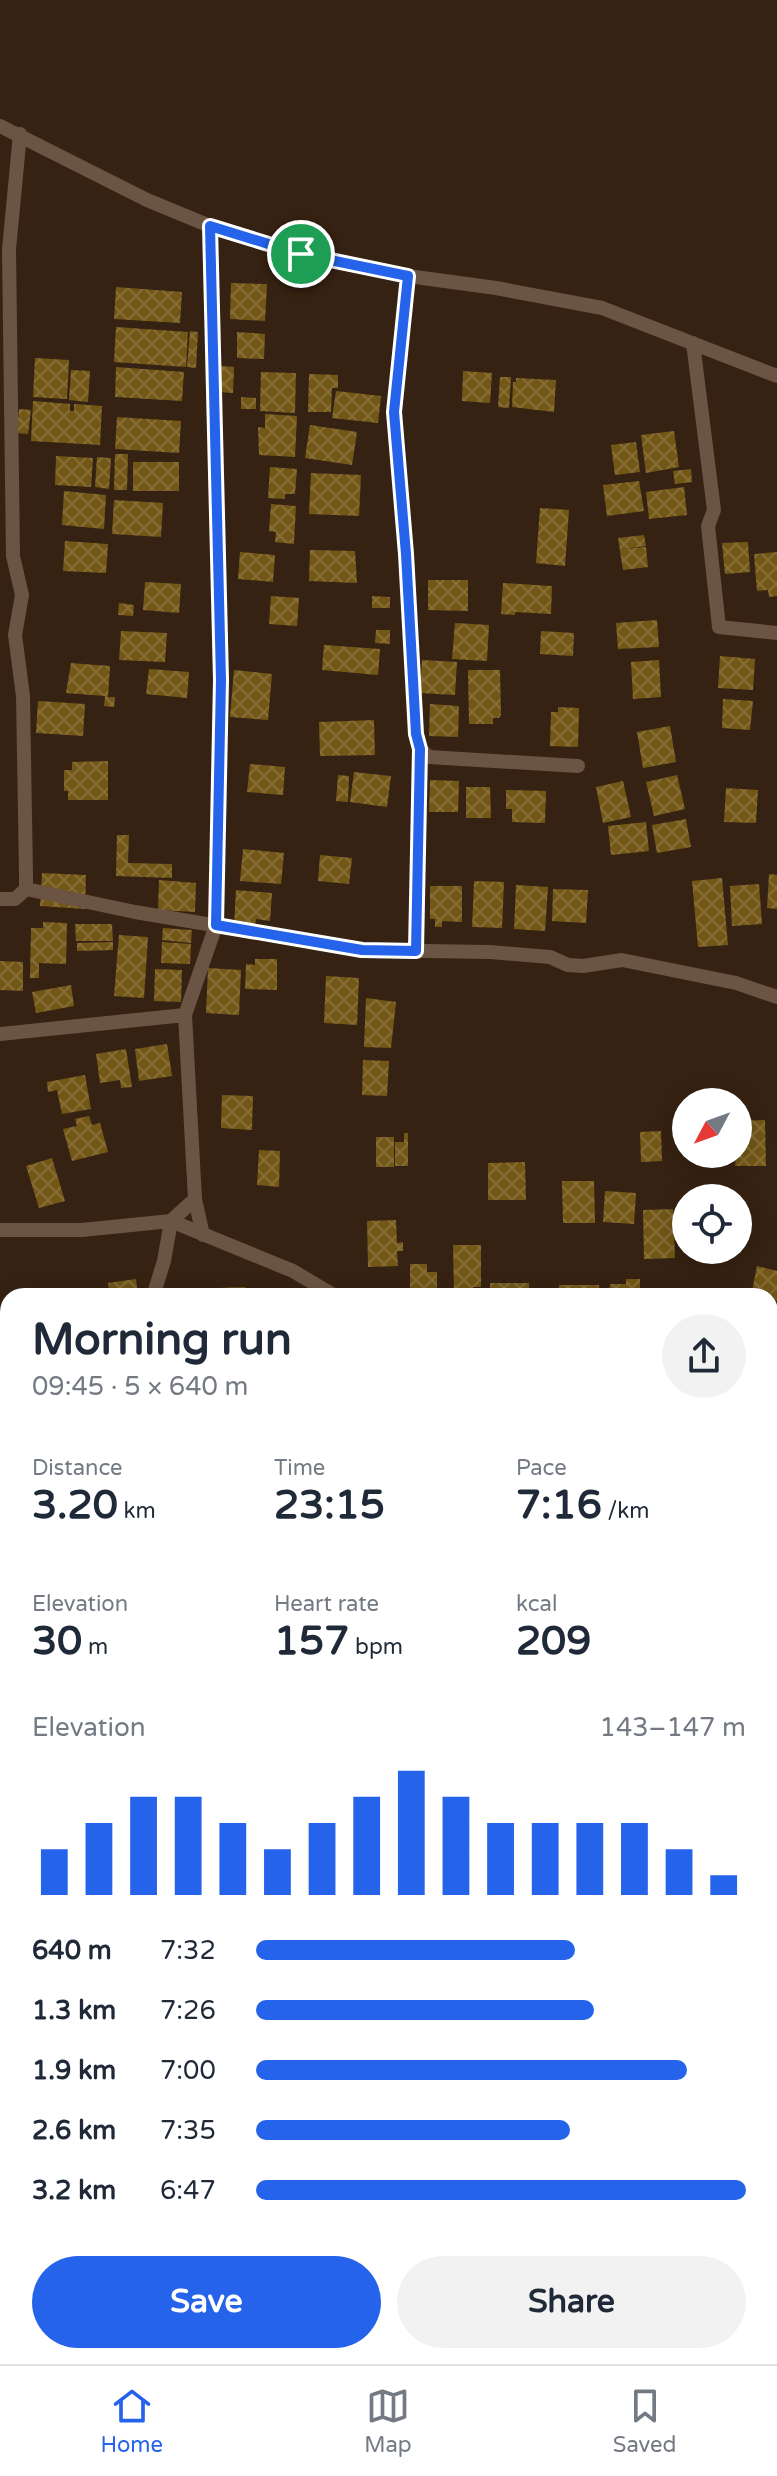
<!DOCTYPE html>
<meta charset="utf-8">
<style>
body{margin:0;font-family:"Varela Round",sans-serif;background:#f2f2f3;color:#1f2937;height:100vh;display:flex;flex-direction:column;font-size:30px;white-space:nowrap}
*{box-sizing:border-box;margin:0}
p{font-size:26px;color:#747a83}
.icon{flex:none;width:44px;height:44px;fill:none;stroke:currentColor;stroke-width:2;stroke-linecap:round;stroke-linejoin:round}
.map{position:relative;flex:1;overflow:hidden}
.sheet{position:absolute;left:0px;top:1288px;width:778px;height:1076px;display:flex;flex-direction:column;background:#fff;border-radius:24px 24px 0 0;box-shadow:0 4px 20px #0003}
.sheet>*{flex:none}
.needle{width:52px;rotate:229deg}
.fabs{position:absolute;left:672px;top:1088px;display:grid;gap:16px}
.fabs a{display:grid;place-items:center;width:80px;height:80px;border-radius:50%;background:#fff;box-shadow:0 4px 20px #0003;font-size:40px}
.pin{position:absolute;display:grid;place-items:center;width:68px;height:68px;color:#fff;margin:-34px;border:4px solid #fff;border-radius:50%;box-shadow:0 2px 8px #0007}
.round{display:grid;place-items:center;flex:none;width:84px;height:84px;border-radius:42px;background:#f2f2f3}
.headline{display:flex;align-items:center;justify-content:space-between;height:136px;padding:0 32px}
h1{font-size:44px;font-weight:700;line-height:60px}
.stats{display:grid;grid-template-columns:repeat(3,1fr);gap:12px;height:136px;padding:8px 32px}
.stats div{display:grid;align-content:center}
.stats b{font-size:40px;font-weight:700}
.stats small{font-size:22px;font-weight:400}
.stats p{font-size:22px}
.chart{height:224px;padding:16px 32px}
.chart p{display:flex;justify-content:space-between}
.chart svg{width:100%;height:144px;margin-top:8px;stroke:#2563eb;stroke-width:6}
.action{display:flex;gap:16px;margin-top:auto;padding:16px 32px}
.action a{flex:1;height:92px;border-radius:48px;background:#2563eb;color:#fff;font-size:32px;font-weight:700;line-height:92px;text-align:center}
.action a+a{background:#f2f2f3;color:#1f2937}
ul{padding:0 32px;list-style:none;font-size:26px}
li{display:grid;grid-template-columns:128px 96px 1fr;align-items:center;height:60px}
li i{height:20px;border-radius:10px;background:#2563eb}
.tab-bar{display:flex;justify-content:space-around;align-items:center;height:112px;border-top:2px solid #e0e1e3;background:#fff;font-size:22px;color:#747a83}
.tab-bar a{display:grid;justify-items:center;gap:4px}
.tab-bar .on{color:#2563eb}
.map>svg:first-child{display:block}
</style>
<div class="map">
<svg width="777" height="2364" viewBox="0 0 777 2364">
<defs>
<pattern id="forest-crowns" width="20" height="18" patternUnits="userSpaceOnUse" patternTransform="scale(2)"><rect width="20" height="18" fill="#712f41"/><path d="M2 6a3 3 0 1 1 6 0M12 15a3 3 0 1 1 6 0" fill="none" stroke="#854c5b"/></pattern>
<pattern id="building-cross-hatch" width="8" height="8" patternUnits="userSpaceOnUse" patternTransform="scale(2)"><rect width="8" height="8" fill="#725716"/><path d="M0 0l8 8M0 8l8-8" fill="none" stroke="#866e37"/></pattern>
</defs>
<rect width="100%" height="100%" fill="#362212"/>
<path fill="url(#forest-crowns)" d="M8 2195V2356H376L357 2364H0V2198Z
M777 2196V2364H578L571 2356H770V2202Z"/>
<path fill="url(#building-cross-hatch)" d="M231 283 267 284 265 321 230 319Z
M116 287 182 292 180 323 114 319Z
M116 327 188 332 186 367 114 362Z
M190 331 198 332 196 368 187 367Z
M237 332 265 334 264 359 237 358Z
M35 358 69 360 67 399 33 397Z
M219 366 234 367 233 393 218 392Z
M116 367 184 372 182 401 115 397Z
M71 370 90 371 88 402 69 400Z
M463 371 492 373 490 403 462 401Z
M261 372 296 373 295 413 260 411Z
M309 374 338 375V388H332L331 412H308Z
M500 377H511L509 408 498 407Z
M516 378 556 380 554 412 512 407 513 382H516Z
M336 391 381 396 378 423 332 418Z
M241 397 256 398V409H241Z
M33 401 70 404V411H74V404L102 406 100 445 31 441Z
M19 409 31 410 28 434 17 433Z
M265 414 297 416 295 457 259 455 258 427 265 428Z
M117 417 181 421 179 453 115 449Z
M310 425 357 432 352 465 305 458Z
M674 431 679 467 646 473 641 435Z
M636 442 640 472 615 475 611 445Z
M115 454H128L127 490H114Z
M56 456 93 458 91 487 55 485Z
M97 457 111 458 109 489 95 487Z
M133 462H179V491H133Z
M270 467 297 469 295 494H285V499L268 498Z
M691 469 692 482 675 484 673 471Z
M311 473 361 475 359 516 309 514Z
M639 481 644 511 607 516 603 485Z
M684 487 687 515 649 519 646 492Z
M64 491 106 495 104 529 62 525Z
M114 500 163 503 161 537 112 534Z
M271 504 296 506 294 544 275 542 276 532 269 531Z
M540 508 569 510 565 566 536 563Z
M644 535 646 546 624 549 646 547 648 567 623 570 618 538Z
M65 541 108 544 106 573 63 571Z
M748 542 750 572 725 574 722 543Z
M310 550 355 551 357 583 309 581Z
M240 552 275 555 273 582 238 579Z
M777 552V596L769 597 768 590 757 591 754 554Z
M428 580H468V611L428 610Z
M145 582 181 584 179 613 143 610Z
M503 583 552 586 551 614 515 612V615L501 614Z
M271 596 299 598 297 626 269 624Z
M372 596 390 597V608H372Z
M119 603 134 605 133 616 118 615Z
M657 620 659 647 618 649 616 623Z
M455 623 489 625 487 661 452 659Z
M376 630H390V644L375 643Z
M121 631 167 633 165 662 119 660Z
M541 631 574 633 573 656 540 654Z
M324 645 380 649 378 675 322 670Z
M720 656 755 659 753 690 718 688Z
M422 660 457 662 455 695 420 693Z
M659 660 661 697 633 699 631 662Z
M71 663 110 666 108 697H115L114 707 104 706 105 696 66 693Z
M149 669 189 672 187 698 146 694Z
M234 670 272 674 268 720 230 717Z
M468 670H500L501 715 499 718H493V724H469Z
M723 699 753 701 750 730 722 728Z
M38 701 85 704 83 736 36 733Z
M430 704 459 706 458 737 429 736Z
M558 707 579 708 578 747 550 746 551 712H558Z
M374 720 375 755 320 756 319 722Z
M670 726 676 762 643 768 637 732Z
M108 761V800H68V791H64V770H72V762Z
M250 764 285 767 283 795 247 792Z
M354 772 391 776 387 807 350 802Z
M338 775 349 776 348 802 336 801Z
M677 775 685 809 654 816 646 782Z
M430 780 459 781 458 812H429Z
M623 781 631 817 603 823 596 787Z
M466 787H490L491 818H466Z
M726 788 758 790 756 823 724 822Z
M506 790 546 791 545 823 512 822V809H506Z
M686 819 691 847 657 853 652 825Z
M646 822 649 851 611 855 608 826Z
M117 835H129L128 863 172 864V878L116 876Z
M243 849 284 853 281 884 240 881Z
M320 855 352 858 349 884 318 881Z
M42 873 86 875 85 909 40 906Z
M769 874 777 875V909L767 908Z
M722 878 728 945 698 947 692 881Z
M159 880 196 883 195 912 158 910Z
M474 881 504 882 502 928 472 927Z
M759 884 762 924 732 926 730 886Z
M516 885 548 887 545 931 514 929Z
M430 886H462V922L442 921V927H435V919H430Z
M553 889 588 890 586 923 552 921Z
M236 890 272 893 270 921 256 919 255 928 234 926Z
M43 922 67 923 66 964 39 963V978H30L31 928H43Z
M75 924H112L113 941H76Z
M163 928 192 930 191 943 162 940Z
M119 935 148 937 144 998 114 996Z
M113 942V950L77 951V943Z
M162 942 191 944 190 964 161 963Z
M255 959H277V990L245 989 246 964 255 965Z
M0 961 23 962V991L0 990Z
M208 968 241 970 239 1015 206 1013Z
M155 969 182 970 181 1002 154 1001Z
M326 976 359 978 357 1025 324 1023Z
M71 985 74 1006 36 1013 32 992Z
M366 998 396 1002 391 1048 364 1047Z
M167 1044 172 1076 139 1081 135 1049Z
M126 1049 132 1087 121 1088 120 1080 100 1083 96 1054Z
M363 1060 389 1061 387 1096 362 1095Z
M85 1075 91 1109 62 1114 57 1090 48 1092 47 1082Z
M222 1095 253 1096 252 1130 221 1128Z
M89 1116 92 1125 100 1123 108 1152 72 1161 63 1129 77 1126 75 1119Z
M765 1120 766 1166H735L738 1121Z
M661 1131 662 1161 641 1162 640 1132Z
M404 1133H408V1166H395V1142H404Z
M376 1137H394V1167H376Z
M259 1150 280 1151 279 1187 257 1185Z
M52 1158 65 1201 39 1208 26 1166Z
M525 1162 526 1200H488V1163Z
M562 1181H594L595 1223H563Z
M605 1191 636 1193 634 1224 603 1222Z
M673 1209 675 1258 644 1259 643 1210Z
M396 1220 397 1243 403 1242V1251H397L398 1266 368 1267 367 1221Z
M453 1245H481V1287H473V1293H454Z
M410 1264H427V1272H437V1292L410 1296Z
M757 1266 777 1271V1301L770 1300V1296H751Z
M136 1279 138 1296H110L108 1283Z
M626 1279H640V1296H609L610 1284H626Z
M490 1283H529V1296H490Z
M559 1285H599V1296H559Z
M245 1287V1296H217V1288Z
M204 1290V1296H168V1291Z
M8 1378V1413L1 1415 0 1380Z
M0 1692 8 1693 6 1721 0 1720Z
M8 1826V1864L0 1867V1829Z"/>
<g fill="none" stroke-linecap="round" stroke-linejoin="round">
<path stroke="#6b5443" stroke-width="14" d="M0 126 147 200 210 226 301 254 408 276 496 288 602 308 777 376
M408 276 394 412 406 554 416 734 420 749 429 757 578 766
M693 343 714 510 708 526 719 627 777 633
M26 889 135 912 362 950 490 952 550 957 568 965 583 966 622 960 736 983 777 997
M0 899H15L26 889V875L23 696 15 635 22 595 13 556 9 249 20 134
M416 951 420 749
M0 1034 185 1015
M0 1230H82L171 1221 293 1271 335 1296
M203 1235 195 1199 185 1015 216 925 221 680 210 226
M156 1296 155 1290 164 1261 171 1221 195 1199
M0 1446 8 1447
M0 2161 8 2170
M129 2356 133 2364"/>
</g>
<g fill="none" stroke-linecap="round" stroke-linejoin="round">
<defs>
<path id="route" d="M210 226 301 254 408 276 394 412 406 554 416 734 420 749 416 951 362 950 216 925 221 680Z"/>
</defs>
<use href="#route" stroke="#fff" stroke-width="16"/>
<use href="#route" stroke="#2563eb" stroke-width="10"/>
</g>
</svg>
<div class="fabs">
<a><svg class="needle" viewBox="-14 -14 28 28"><path d="M0-13l5 13h-10z" fill="#e53935"/><path d="M0 13l5-13h-10z" fill="#747a83"/></svg></a>
<a><svg class="icon" aria-label="locate" viewBox="0 0 24 24"><circle cx="12" cy="12" r="6"/><path d="M12 2v4M12 18v4M2 12h4M18 12h4"/></svg></a>
</div>
<div class="pin" style="left:301px;top:254px;background:#1e9e55"><svg class="icon" aria-label="arrive" viewBox="0 0 24 24"><path d="M6 21V4h12l-3 4 3 4H6"/></svg></div>
<section class="sheet">
<div class="headline"><div><h1>Morning run</h1><p>09:45 · 5 × 640 m</p></div><a class="round"><svg class="icon" aria-label="share" viewBox="0 0 24 24"><path d="M12 15V3M7 8l5-5 5 5M5 13v7h14v-7"/></svg></a></div>
<div class="stats">
<div><p>Distance</p><b>3.20<small> km</small></b></div>
<div><p>Time</p><b>23:15</b></div>
<div><p>Pace</p><b>7:16<small> /km</small></b></div>
</div>
<div class="stats">
<div><p>Elevation</p><b>30<small> m</small></b></div>
<div><p>Heart rate</p><b>157<small> bpm</small></b></div>
<div><p>kcal</p><b>209</b></div>
</div>
<div class="chart"><p><span>Elevation</span>143–147 m</p>
<svg viewBox="0 0 160 44" preserveAspectRatio="none"><path d="M5 44V30M15 44V22M25 44V14M35 44V14M45 44V22M55 44V30M65 44V22M75 44V14M85 44V6M95 44V14M105 44V22M115 44V22M125 44V22M135 44V22M145 44V30M155 44V38"/></svg>
</div>
<ul>
<li><b>640 m</b>7:32<i style="width:65%"></i></li>
<li><b>1.3 km</b>7:26<i style="width:69%"></i></li>
<li><b>1.9 km</b>7:00<i style="width:88%"></i></li>
<li><b>2.6 km</b>7:35<i style="width:64%"></i></li>
<li><b>3.2 km</b>6:47<i style="width:100%"></i></li>
</ul>
<div class="action"><a>Save</a><a>Share</a></div>
</section>
</div>
<nav class="tab-bar">
<a class="on"><svg class="icon" aria-label="home" viewBox="0 0 24 24"><path d="M3 11l9-7 9 7M6 9v11h12V9"/></svg>Home</a>
<a><svg class="icon" aria-label="map" viewBox="0 0 24 24"><path d="M3 6l6-2 6 2 6-2v14l-6 2-6-2-6 2zM9 4v14M15 6v14"/></svg>Map</a>
<a><svg class="icon" aria-label="saved" viewBox="0 0 24 24"><path d="M7 4h10v16l-5-4-5 4z"/></svg>Saved</a>
</nav>
